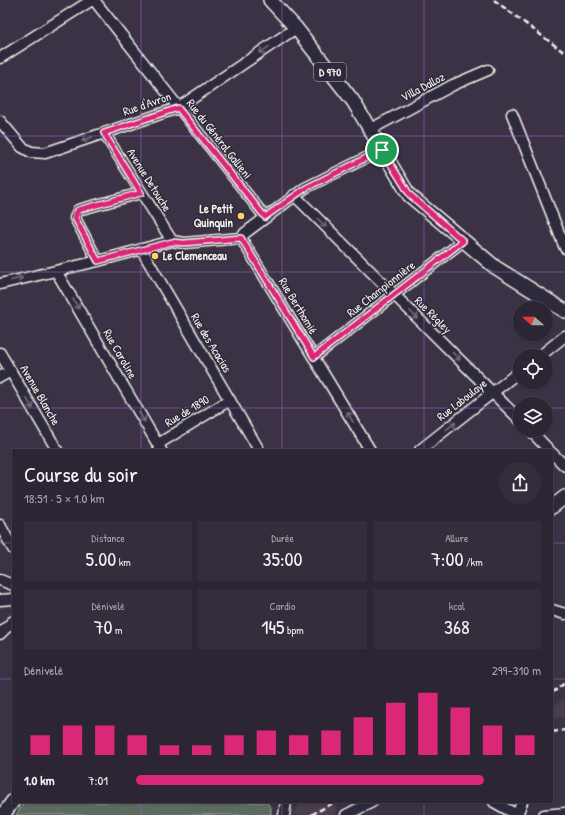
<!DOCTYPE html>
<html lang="fr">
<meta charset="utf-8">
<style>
body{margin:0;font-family:"Patrick Hand",sans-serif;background:#342e3c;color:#f1f3f6;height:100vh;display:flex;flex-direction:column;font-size:15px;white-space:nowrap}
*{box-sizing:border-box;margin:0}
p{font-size:13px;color:#a6a5ac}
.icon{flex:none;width:22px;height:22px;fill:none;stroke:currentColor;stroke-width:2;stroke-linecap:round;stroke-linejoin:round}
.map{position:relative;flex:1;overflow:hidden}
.sheet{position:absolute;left:12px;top:449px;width:541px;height:354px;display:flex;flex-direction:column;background:#2c2634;border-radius:0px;box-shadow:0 1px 3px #0004,0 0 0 1px #48434f}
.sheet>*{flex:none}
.needle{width:26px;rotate:291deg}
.controls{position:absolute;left:513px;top:301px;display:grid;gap:8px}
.controls a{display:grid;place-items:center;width:40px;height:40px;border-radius:50%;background:#2c2634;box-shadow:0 1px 3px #0004,0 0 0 1px #48434f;font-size:20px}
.pin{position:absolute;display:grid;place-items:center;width:34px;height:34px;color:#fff;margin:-17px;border:2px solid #fff;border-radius:50%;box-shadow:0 1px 4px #0007}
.round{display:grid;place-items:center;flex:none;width:42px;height:42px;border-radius:21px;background:#342e3c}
.head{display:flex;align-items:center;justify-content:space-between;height:68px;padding:0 12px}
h1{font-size:22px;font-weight:600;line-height:30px}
.figures{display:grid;grid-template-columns:repeat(3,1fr);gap:6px;height:68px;padding:4px 12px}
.figures div{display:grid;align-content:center;border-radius:0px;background:#342e3c;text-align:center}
.figures b{font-size:20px;font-weight:600}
.figures small{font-size:11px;font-weight:400}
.figures p{font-size:11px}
.chart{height:112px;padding:8px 12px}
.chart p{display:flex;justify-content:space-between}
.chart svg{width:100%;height:72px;margin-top:4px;stroke:#db2777;stroke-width:6}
ul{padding:0 12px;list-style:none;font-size:13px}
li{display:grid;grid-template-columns:64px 48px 1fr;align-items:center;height:30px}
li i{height:10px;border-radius:5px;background:#db2777}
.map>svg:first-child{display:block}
</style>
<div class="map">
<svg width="565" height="815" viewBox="0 0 565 815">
<rect width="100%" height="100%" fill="#3b3245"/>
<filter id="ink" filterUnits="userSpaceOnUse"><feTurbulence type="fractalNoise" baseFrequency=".025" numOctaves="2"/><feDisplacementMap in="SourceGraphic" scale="8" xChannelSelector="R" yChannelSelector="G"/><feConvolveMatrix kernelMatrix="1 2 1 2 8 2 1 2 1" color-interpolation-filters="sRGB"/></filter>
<g filter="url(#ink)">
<path fill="#493c4f" d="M565 698V717L552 719V707Z
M302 802H337L335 815H292L300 803Z"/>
<path fill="#5c6b62" stroke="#a8aea5" d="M24 802H266L271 807V815H16Z"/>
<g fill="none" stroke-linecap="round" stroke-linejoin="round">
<defs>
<path id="minor" d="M94 0 265 217
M0 58 92 0
M512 114 565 248
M0 121 22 147 31 152 45 153 178 108 296 28
M371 129 453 85 488 70
M104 133 172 241
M294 195 520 420
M241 238 370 450
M141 249 259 450
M98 261 75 218 78 210 141 193
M56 271 161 450
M0 284 98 261 172 241 184 243 241 238 245 233 305 188 382 150
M0 353 57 450
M540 356 565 336
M314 357 463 241
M0 377 11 371
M530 430 549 450
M158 444 230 400
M420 450 520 371
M552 453 565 466
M0 525 13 549
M0 580 13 585
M0 600 13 599
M552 610 565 614
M0 634 13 621
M494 802 517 815 522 802
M284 815 286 802
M346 815 372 802
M544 815 565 813"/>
<path id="major" d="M270 0 296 28 353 101 409 195 495 267 565 311
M552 507 565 497
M3 815 13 801"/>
</defs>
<use href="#minor" stroke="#f4f1e8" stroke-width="13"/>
<use href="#major" stroke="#f4f1e8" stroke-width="16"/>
<use href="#minor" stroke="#2f2a3d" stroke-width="10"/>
<use href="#major" stroke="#2f2a3d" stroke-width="13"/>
<path stroke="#f4f1e8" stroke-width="2.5" stroke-dasharray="6 3" stroke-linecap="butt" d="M494 0 565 53
M552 693 565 683
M552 732 565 730
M311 815 335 802"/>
</g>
<defs><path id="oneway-shaft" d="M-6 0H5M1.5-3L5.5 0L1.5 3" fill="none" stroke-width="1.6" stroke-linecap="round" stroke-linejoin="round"/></defs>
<g stroke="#747079">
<use href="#oneway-shaft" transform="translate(264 50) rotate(146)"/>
<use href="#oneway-shaft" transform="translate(87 139) rotate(161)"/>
<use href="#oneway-shaft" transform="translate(322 223) rotate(45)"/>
<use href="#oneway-shaft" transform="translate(17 279) rotate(-14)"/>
<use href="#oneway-shaft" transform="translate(76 304) rotate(60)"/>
<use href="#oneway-shaft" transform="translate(414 315) rotate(45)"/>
<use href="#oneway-shaft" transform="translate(456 356) rotate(45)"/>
<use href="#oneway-shaft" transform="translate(30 404) rotate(60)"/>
<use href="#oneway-shaft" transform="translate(142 417) rotate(60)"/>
<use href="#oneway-shaft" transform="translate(350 417) rotate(-121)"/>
<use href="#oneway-shaft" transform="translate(451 426) rotate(-38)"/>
</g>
</g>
<g fill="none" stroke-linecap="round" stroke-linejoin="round" filter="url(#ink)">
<defs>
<path id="route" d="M178 108 265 217 306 188 382 150 410 195 463 241 314 357 241 238 184 243 172 242 98 261 75 218 78 210 141 193 104 133Z"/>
</defs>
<use href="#route" stroke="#fff" stroke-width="8"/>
<use href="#route" stroke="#db2777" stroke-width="5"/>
</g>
<path fill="none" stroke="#9f67cb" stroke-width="1" stroke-opacity="0.55" d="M141 0V450M282 0V450M424 0V450M0 136H565M0 272H565M0 408H520M546 408H565M0 543H13M552 543H565M0 679H13M552 679H565M141 802V815M282 802V815M424 802V815"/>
<g fill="#ffd166" stroke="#2f2a3d" stroke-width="1.5">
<circle cx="241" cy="216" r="4"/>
<circle cx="155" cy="256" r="4"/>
</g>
<g text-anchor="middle" stroke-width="3" stroke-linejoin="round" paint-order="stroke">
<rect fill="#2f2a3d" stroke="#b9b5b5" stroke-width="1" x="314" y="63" width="32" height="18" rx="3"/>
<g font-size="11" font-weight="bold" fill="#f4f1e8">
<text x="330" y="76">D 970</text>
</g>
<g font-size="12" fill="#f4f1e8" stroke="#2f2a3d">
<text transform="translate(423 87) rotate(-28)" y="4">Villa Dalloz</text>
<text transform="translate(147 104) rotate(-19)" y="4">Rue d'Avron</text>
<text transform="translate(219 139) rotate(52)" y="4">Rue du Général Gallieni</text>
<text transform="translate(149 180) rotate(58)" y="4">Avenue Detouche</text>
<text transform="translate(381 289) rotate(-38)" y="4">Rue Championnière</text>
<text transform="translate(298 306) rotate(59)" y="4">Rue Berthomié</text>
<text transform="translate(433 315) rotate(45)" y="4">Rue Régley</text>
<text transform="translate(211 343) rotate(59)" y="4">Rue des Acacias</text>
<text transform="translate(120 354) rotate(60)" y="4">Rue Caroline</text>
<text transform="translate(40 395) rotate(60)" y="4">Avenue Blanche</text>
<text transform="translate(462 400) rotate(-38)" y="4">Rue Laboulaye</text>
<text transform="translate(187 411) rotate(-31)" y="4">Rue de 1890</text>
</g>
<g font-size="12" font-weight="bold" fill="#f4f1e8" stroke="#2f2a3d" text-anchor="end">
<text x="233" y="213">Le Petit<tspan x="233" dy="14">Quinquin</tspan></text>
<text x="163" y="260" text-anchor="start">Le Clemenceau</text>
</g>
</g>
</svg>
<div class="controls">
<a><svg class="needle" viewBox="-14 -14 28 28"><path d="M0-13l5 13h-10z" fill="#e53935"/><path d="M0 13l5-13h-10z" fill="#a6a5ac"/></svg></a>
<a><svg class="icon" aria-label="locate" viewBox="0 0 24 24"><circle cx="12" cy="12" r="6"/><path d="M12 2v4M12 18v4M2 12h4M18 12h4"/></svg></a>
<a><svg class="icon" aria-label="layers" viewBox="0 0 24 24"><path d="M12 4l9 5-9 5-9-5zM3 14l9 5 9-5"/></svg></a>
</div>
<div class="pin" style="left:382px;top:150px;background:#1e9e55"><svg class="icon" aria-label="arrive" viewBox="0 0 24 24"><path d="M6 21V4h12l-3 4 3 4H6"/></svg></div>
<section class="sheet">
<div class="head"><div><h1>Course du soir</h1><p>18:51 · 5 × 1.0 km</p></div><a class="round"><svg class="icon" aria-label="share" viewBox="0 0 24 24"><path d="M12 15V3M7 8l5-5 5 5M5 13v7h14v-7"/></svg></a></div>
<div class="figures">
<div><p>Distance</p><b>5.00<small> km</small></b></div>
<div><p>Durée</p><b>35:00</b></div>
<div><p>Allure</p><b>7:00<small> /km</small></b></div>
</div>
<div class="figures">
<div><p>Dénivelé</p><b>70<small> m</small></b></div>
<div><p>Cardio</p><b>145<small> bpm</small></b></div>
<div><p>kcal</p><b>368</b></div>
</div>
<div class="chart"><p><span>Dénivelé</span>299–310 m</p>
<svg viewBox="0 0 160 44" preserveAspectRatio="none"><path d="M5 44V32M15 44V26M25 44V26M35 44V32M45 44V38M55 44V38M65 44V32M75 44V29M85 44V32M95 44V29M105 44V21M115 44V12M125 44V6M135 44V15M145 44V26M155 44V32"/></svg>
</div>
<ul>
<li><b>1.0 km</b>7:01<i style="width:86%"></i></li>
</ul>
</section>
</div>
